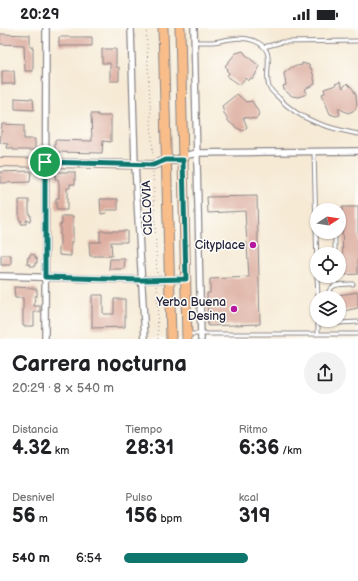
<!DOCTYPE html>
<html lang="es">
<meta charset="utf-8">
<style>
body{margin:0;font-family:"Balsamiq Sans",sans-serif;background:#f2f2f2;color:#202124;height:100vh;display:flex;flex-direction:column;font-size:15px;white-space:nowrap}
*{box-sizing:border-box;margin:0}
p{font-size:13px;color:#757577}
.icon{flex:none;width:22px;height:22px;fill:none;stroke:currentColor;stroke-width:2;stroke-linecap:round;stroke-linejoin:round}
.map{position:relative;height:311px;overflow:hidden}
.sheet{display:flex;flex-direction:column;background:#fff;flex:1}
.sheet>*{flex:none}
.needle{width:26px;rotate:78deg}
.tools{position:absolute;left:310px;top:175px;display:grid;gap:8px}
.tools a{display:grid;place-items:center;width:36px;height:36px;border-radius:50%;background:#fff;box-shadow:0 1px 3px #0004;font-size:20px}
.pin{position:absolute;display:grid;place-items:center;width:34px;height:34px;color:#fff;margin:-17px;border:2px solid #fff;border-radius:50%;box-shadow:0 1px 4px #0007}
.round{display:grid;place-items:center;flex:none;width:42px;height:42px;border-radius:21px;background:#f2f2f2}
.headline{display:flex;align-items:center;justify-content:space-between;height:68px;padding:0 12px}
h1{font-size:22px;font-weight:800;line-height:30px}
.stats{display:grid;grid-template-columns:repeat(3,1fr);gap:6px;height:68px;padding:4px 12px}
.stats div{display:grid;align-content:center}
.stats b{font-size:20px;font-weight:800}
.stats small{font-size:11px;font-weight:400}
.stats p{font-size:11px}
ul{padding:0 12px;list-style:none;font-size:13px}
li{display:grid;grid-template-columns:64px 48px 1fr;align-items:center;height:30px}
li i{height:10px;border-radius:5px;background:#0f766e}
.status{display:flex;justify-content:space-between;align-items:center;height:28px;padding:0 20px;background:#fff;direction:ltr}
.status svg{height:11px;fill:currentColor}
.map>svg:first-child{display:block}
</style>
<div class="status"><b>20:29</b><svg viewBox="0 0 49 12"><path d="M0 12V9h3v3zM5 12V6h3v6zM10 12V3h3v9zM15 12V0h3v12zM26 1h20v11H26zM47 4h2v5h-2z"/></svg></div>
<div class="map">
<svg width="358" height="311" viewBox="0 0 358 311">
<rect width="100%" height="100%" fill="#fdfcf7"/>
<filter id="ink" filterUnits="userSpaceOnUse"><feTurbulence type="fractalNoise" baseFrequency=".025" numOctaves="2"/><feDisplacementMap in="SourceGraphic" scale="8" xChannelSelector="R" yChannelSelector="G"/><feConvolveMatrix kernelMatrix="1 2 1 2 8 2 1 2 1" color-interpolation-filters="sRGB"/></filter>
<filter id="wash" filterUnits="userSpaceOnUse"><feTurbulence type="fractalNoise" baseFrequency=".012" numOctaves="4" result="noise"/><feDisplacementMap in="SourceGraphic" scale="16" xChannelSelector="R" yChannelSelector="G"/><feGaussianBlur stdDeviation="0.9" result="paint"/><feColorMatrix in="noise" values="0 0 0 0 0 0 0 0 0 0 0 0 0 0 0 0 0 1.4 0 .05"/><feComposite in="paint" operator="in"/></filter>
<g filter="url(#wash)">
<rect width="100%" height="100%" fill="#f6ead5"/>
<g id="blocks">
<path fill="#dcab9d" d="M0 6 30 7V19H33V43H25L24 17 0 16Z
M59 9H92V18H59Z
M102 21H116V39H119V53H110V35H102Z
M243 23 246 27 259 38V40L253 51 251 50 248 53 245 50 240 57 227 48 229 45 226 42 228 41 225 38 236 25Z
M302 35 309 37V39L311 40 314 49 315 56 305 61 307 66 298 69 292 68 284 62 283 58 286 57 284 45 292 39 302 37Z
M2 43H14L15 56H2Z
M340 54 343 60 347 55 353 61 356 67 357 77 355 82 348 85 338 80 340 87 336 88 330 86 322 66 325 65 324 61 336 57 335 56Z
M237 66 246 74 252 73 259 85 258 89 255 91 243 89 247 99 243 103 237 100 229 94 224 85 222 78Z
M15 70 33 71 34 82 15 81Z
M91 86H98V88H111V114L103 113 102 125 55 124V112L92 113Z
M2 96 24 97V111H35V122H13V120H7L8 116 0 115Z
M31 143 30 154 0 155V144Z
M56 144H75V156H70V160H67V182H57L56 178V170H59V156L58 151H55Z
M257 168 260 296 208 298 207 265H210V251L249 249 245 183 208 185 207 169Z
M100 171H118V182H106L107 185 101 186Z
M19 172H29V187H31L30 193 26 192V196H21V192H19Z
M342 179H358V246L343 247Z
M62 188H73V214H71V228L59 227V219H60V196H62Z
M100 203H127V214H111L112 228H90L89 214H100Z
M30 226 35 227V230H37V235H35V238H30V236H27L28 229H30Z
M1 227H11V237H1Z
M110 231H125L124 241H109Z
M14 259 34 260 35 261H37V268H35L34 278H40V284H34V298H23V270H15Z
M358 264V280L339 284V267Z
M92 267H103V286H114V271H125V299L92 300Z"/>
</g>
</g>
<g filter="url(#ink)">
<use href="#blocks" fill-opacity="0" stroke="#8c8688" stroke-width="1"/>
<g fill="none" stroke-linecap="round" stroke-linejoin="round">
<defs>
<path id="lane" d="M194 14C200 14 207 14 213 14 227 12 241 7 255 13 278 23 263 42 269 59 271 63 276 67 279 70 300 93 329 100 358 106
M264 19 282 14 358 13
M314 124 317 239
M335 204V226
M317 248 318 270
M335 248V257
M328 270C327 255 342 256 353 256
M318 292V306
M333 292 339 295 358 294
M189 306H358"/>
<path id="street" d="M131 0 135 137 145 311
M194 0 201 311
M183 132 188 127 197 125 358 123
M0 248 141 252 186 251
M45 311 46 0"/>
<path id="secondary" d="M0 134 153 137 166 132H183"/>
<path id="primary" d="M163 0 171 311
M180 0 187 311"/>
</defs>
<use href="#lane" stroke="#8c8688" stroke-width="5"/>
<use href="#street" stroke="#8c8688" stroke-width="8"/>
<use href="#secondary" stroke="#8c8688" stroke-width="10"/>
<use href="#primary" stroke="#8c8688" stroke-width="11"/>
<path stroke="#8c8688" stroke-width="1" stroke-dasharray="1 3" stroke-linecap="butt" d="M146 0 153 128
M153 144 157 246
M157 258 158 311"/>
<use href="#lane" stroke="#fff" stroke-width="3"/>
<use href="#street" stroke="#fff" stroke-width="5.5"/>
<use href="#secondary" stroke="#fce5d0" stroke-width="8"/>
<use href="#primary" stroke="#f8bd89" stroke-width="9"/>
</g>
</g>
<g fill="none" stroke-linecap="round" stroke-linejoin="round" filter="url(#ink)">
<defs>
<path id="route" d="M166 132H183L186 251 141 252 45 249V134L153 137Z"/>
</defs>
<use href="#route" stroke="#fff" stroke-width="8"/>
<use href="#route" stroke="#0f766e" stroke-width="5"/>
</g>
<g fill="#b5179e" stroke="#fdfcf7" stroke-width="1.5">
<circle cx="253" cy="217" r="4"/>
<circle cx="234" cy="281" r="4"/>
</g>
<g text-anchor="middle" stroke-width="3" stroke-linejoin="round" paint-order="stroke">
<g font-size="12" fill="#22223b" stroke="#fdfcf7">
<text transform="translate(147 180) rotate(-92)" y="4">CICLOVIA</text>
</g>
<g font-size="12" fill="#22223b" stroke="#fdfcf7" text-anchor="end">
<text x="245" y="221">Cityplace</text>
<text x="226" y="278">Yerba Buena<tspan x="226" dy="14">Desing</tspan></text>
</g>
</g>
</svg>
<div class="tools">
<a><svg class="needle" viewBox="-14 -14 28 28"><path d="M0-13l5 13h-10z" fill="#e53935"/><path d="M0 13l5-13h-10z" fill="#757577"/></svg></a>
<a><svg class="icon" aria-label="locate" viewBox="0 0 24 24"><circle cx="12" cy="12" r="6"/><path d="M12 2v4M12 18v4M2 12h4M18 12h4"/></svg></a>
<a><svg class="icon" aria-label="layers" viewBox="0 0 24 24"><path d="M12 4l9 5-9 5-9-5zM3 14l9 5 9-5"/></svg></a>
</div>
<div class="pin" style="left:45px;top:134px;background:#1e9e55"><svg class="icon" aria-label="arrive" viewBox="0 0 24 24"><path d="M6 21V4h12l-3 4 3 4H6"/></svg></div>
</div>
<section class="sheet">
<div class="headline"><div><h1>Carrera nocturna</h1><p>20:29 · 8 × 540 m</p></div><a class="round"><svg class="icon" aria-label="share" viewBox="0 0 24 24"><path d="M12 15V3M7 8l5-5 5 5M5 13v7h14v-7"/></svg></a></div>
<div class="stats">
<div><p>Distancia</p><b>4.32<small> km</small></b></div>
<div><p>Tiempo</p><b>28:31</b></div>
<div><p>Ritmo</p><b>6:36<small> /km</small></b></div>
</div>
<div class="stats">
<div><p>Desnivel</p><b>56<small> m</small></b></div>
<div><p>Pulso</p><b>156<small> bpm</small></b></div>
<div><p>kcal</p><b>319</b></div>
</div>
<ul>
<li><b>540 m</b>6:54<i style="width:56%"></i></li>
</ul>
</section>
